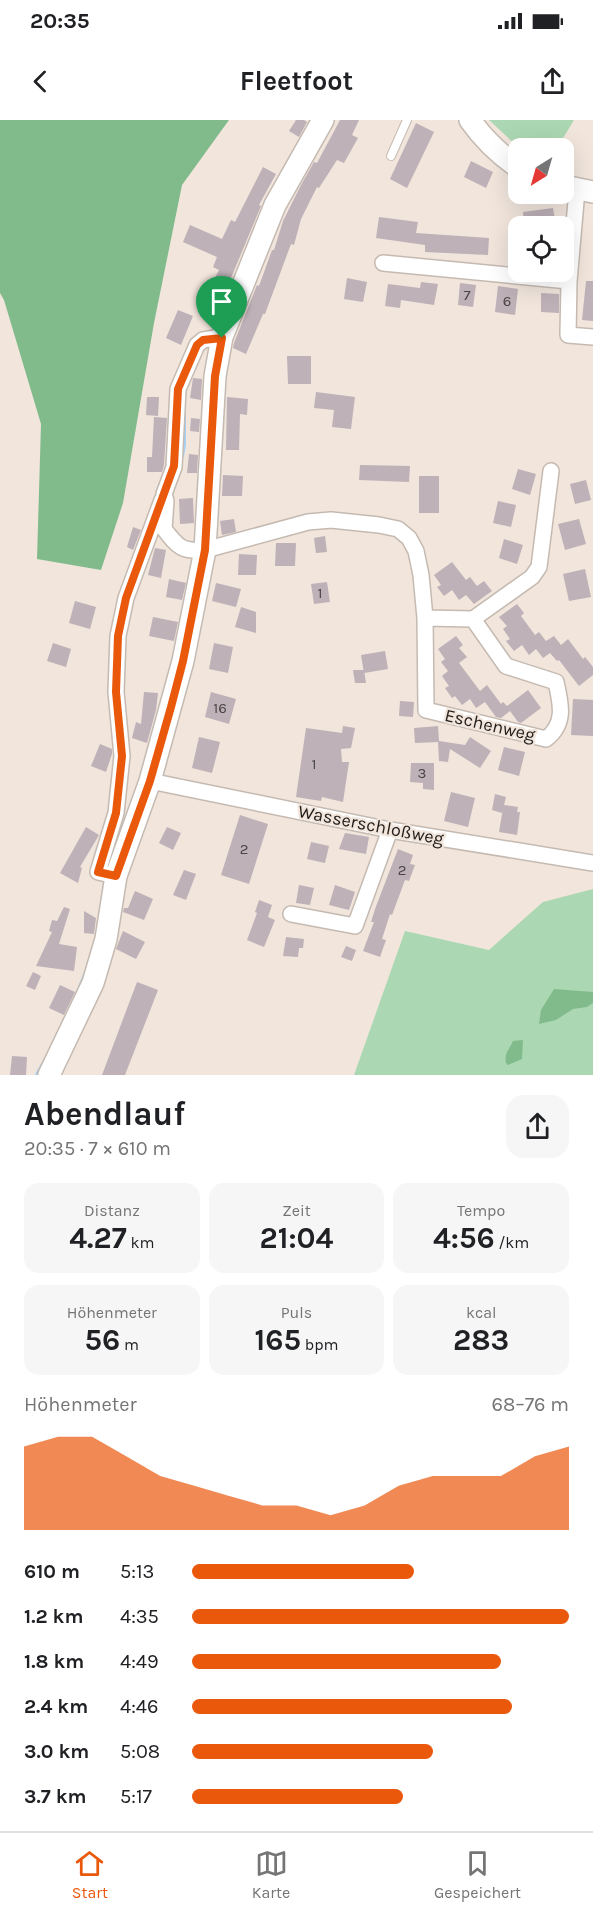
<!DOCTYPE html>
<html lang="de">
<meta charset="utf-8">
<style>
body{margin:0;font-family:Karla,sans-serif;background:#f6f6f6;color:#202124;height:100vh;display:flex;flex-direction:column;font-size:22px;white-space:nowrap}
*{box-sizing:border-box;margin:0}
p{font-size:20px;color:#757577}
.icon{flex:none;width:33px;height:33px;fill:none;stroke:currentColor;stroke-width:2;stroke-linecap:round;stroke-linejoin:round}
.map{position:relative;height:955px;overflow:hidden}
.side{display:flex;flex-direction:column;background:#fff;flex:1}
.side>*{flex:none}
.needle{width:39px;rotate:217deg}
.tools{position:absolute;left:508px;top:18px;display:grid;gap:12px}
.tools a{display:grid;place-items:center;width:66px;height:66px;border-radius:12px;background:#fff;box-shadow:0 6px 24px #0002;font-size:30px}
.pin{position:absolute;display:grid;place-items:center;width:51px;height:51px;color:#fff;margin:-62px -26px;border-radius:50% 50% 50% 0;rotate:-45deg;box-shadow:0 0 6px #0007}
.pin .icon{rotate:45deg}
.round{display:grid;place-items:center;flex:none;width:63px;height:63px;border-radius:18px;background:#f6f6f6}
.head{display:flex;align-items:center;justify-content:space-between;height:102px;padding:0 24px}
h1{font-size:33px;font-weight:700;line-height:45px}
.stats{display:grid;grid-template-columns:repeat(3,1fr);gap:9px;height:102px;padding:6px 24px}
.stats div{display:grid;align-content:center;border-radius:15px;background:#f6f6f6;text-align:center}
.stats b{font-size:30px;font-weight:700}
.stats small{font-size:16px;font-weight:400}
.stats p{font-size:16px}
.chart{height:168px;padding:12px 24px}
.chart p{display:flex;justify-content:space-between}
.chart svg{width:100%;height:108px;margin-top:6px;fill:#ea580c;opacity:.7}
ul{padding:0 24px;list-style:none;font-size:20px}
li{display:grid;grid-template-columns:96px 72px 1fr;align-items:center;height:45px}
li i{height:15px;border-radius:8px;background:#ea580c}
.status{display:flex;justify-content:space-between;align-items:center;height:42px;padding:0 30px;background:#fff;direction:ltr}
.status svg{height:16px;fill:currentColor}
header{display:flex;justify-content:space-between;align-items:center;height:78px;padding:0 24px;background:#fff;font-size:27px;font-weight:700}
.tab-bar{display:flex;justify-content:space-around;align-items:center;height:84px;border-top:2px solid #e0e0e0;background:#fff;font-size:16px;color:#757577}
.tab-bar a{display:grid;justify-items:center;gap:3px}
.tab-bar .active{color:#ea580c}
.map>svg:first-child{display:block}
</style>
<div class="status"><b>20:35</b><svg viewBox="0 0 49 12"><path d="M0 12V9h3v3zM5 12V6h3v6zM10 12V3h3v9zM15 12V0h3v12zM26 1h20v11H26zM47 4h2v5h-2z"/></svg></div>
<header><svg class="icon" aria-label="back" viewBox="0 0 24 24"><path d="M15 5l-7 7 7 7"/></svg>Fleetfoot<svg class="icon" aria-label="share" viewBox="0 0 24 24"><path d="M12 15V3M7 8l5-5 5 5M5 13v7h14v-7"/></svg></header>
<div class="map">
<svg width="593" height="955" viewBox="0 0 593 955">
<rect width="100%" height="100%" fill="#f1e5dc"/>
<path fill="#abd8b2" d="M489 0H574L557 28H519Z
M593 769V955H354L405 811 489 830 543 782Z"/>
<path fill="#81bb8c" d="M0 0H229L182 65 154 203 123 383 101 450 37 439 41 304 4 180 0 173Z
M554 869 593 872V883L587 887 573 889 556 900 539 904 541 890Z
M523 920 522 939 508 945 506 943C504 933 509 930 513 921Z"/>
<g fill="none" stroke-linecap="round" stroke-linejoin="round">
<path stroke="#a3d2f8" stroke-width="4" d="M182 336 184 325V295
M80 867 86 852
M37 955 43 944"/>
</g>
<path fill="#beb1b8" d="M296 0H304L307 2 299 17 289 11Z
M340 0H359L352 15 358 18 344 43 337 40 319 68 317 67 301 99 294 125 291 124 265 194H263L246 234 233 228 234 223 257 165 259 166 272 130H274L283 101 301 65 314 42 317 43Z
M416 3 434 12 407 68 390 59Z
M471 41 493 52 486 68 464 57Z
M263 47 276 54 259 85 261 86 226 170 212 163 219 150 213 147 217 137 183 122 190 105 222 119 231 100 235 102Z
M553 88 556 106H524L523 92Z
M379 97 418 102 416 113 489 118 488 135 425 132V125L376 118Z
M347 158 367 162 363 182 344 179Z
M586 161H593V201L582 200Z
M421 162 438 164 434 185 401 180 400 188 385 186 388 164 420 168Z
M460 163 476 165 473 187 458 185Z
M498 166 518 169 515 195 495 192Z
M541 173 559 174V193L541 192Z
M178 190 193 196 181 225 166 218Z
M287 236H311V264H288Z
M193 258 202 259 201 280 190 278Z
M316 272 355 277 351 309 332 307 334 290 314 288Z
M147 277H159L158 296 146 295Z
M227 277 248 279 247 295 240 294 239 330H226Z
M154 297 167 298 164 345 162 352H147V337H152Z
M191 298 200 299 199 312 190 311Z
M189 334 198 335 197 353H187Z
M360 345 410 346 409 362 359 360Z
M518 349 536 354 530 375 512 369Z
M223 355 243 356 242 376H222Z
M419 356H439V393H419Z
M586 360 591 380 575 384 570 364Z
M193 378 194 403 180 404 179 379Z
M498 381 516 385 511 407 493 403Z
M234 399 236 412 222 415 220 401Z
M579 399 586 424 565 430 558 404Z
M133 407 141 410 133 430 127 427Z
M325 416 327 432 316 433 314 418Z
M504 419 523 425 517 444 499 438Z
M276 423H296L295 446H275Z
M155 428 166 430 161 458 148 455Z
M239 434 257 435 256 455H238Z
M452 442 466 460 470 457 477 466 484 461 492 471 474 484 466 475 459 480 452 470 444 476 437 467 441 465 434 455Z
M585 449 591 477 569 481 563 454Z
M169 459 186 463 182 480 166 477Z
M327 462 330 482 314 484 311 464Z
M216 463 241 469 236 487 212 481Z
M75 481 96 487 90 509 69 503Z
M517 484 524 493 521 496 535 515 539 512 546 521 554 516 561 525 568 519 583 539 585 537 593 547V555L579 566 559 540 557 541 550 533 543 538 536 529 529 535 522 525 514 531 506 521 510 519 503 509 507 506 499 497Z
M241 487 256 492V513L235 507Z
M153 497 178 502 174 521 149 516Z
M456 516 463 525 459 528 467 537 459 543 480 571 487 565 501 584 503 582 507 586 528 570 541 588 521 603 518 602 510 591 501 598 496 597 485 582 476 588 470 579 462 585 455 576 452 578 445 568 449 566 442 556 448 551 441 542 445 539 438 529Z
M53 523 71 529 66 547 47 541Z
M214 523 233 527 228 553 209 549Z
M385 531 388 549 364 553 361 535Z
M353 550H364L366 563H355Z
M144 572 158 573 156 590 147 623 132 618 136 602 141 604Z
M211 572 236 579 229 604 205 597Z
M573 579 593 580V616L571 615Z
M400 581 414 582 413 597 399 596Z
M343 606 355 608 351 628 341 629 342 642H349L343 682 322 677 321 681 296 677 306 608 342 613Z
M438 606 439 621 465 625 470 617 491 631 480 648 450 629 448 642 439 641 438 622 415 623 414 608Z
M199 617 220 622 212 653 192 648Z
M100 624 112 629V634L106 652 91 646Z
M504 627 525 632 519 656 498 650Z
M411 643H434V670L423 669V663L410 662Z
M451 672 475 678 468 707 444 701Z
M495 674 506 677 504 685 518 687 517 692H520L517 715 499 712 503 688 502 693 492 690Z
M240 695 268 704 249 764 221 755Z
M86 707 99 715 80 747 82 748 78 763 60 753Z
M167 707 181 713 173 730 159 723Z
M345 713 369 717 366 734 339 729Z
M311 722 329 726 325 743 307 739Z
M398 729 413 735 410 744 415 745 409 761 405 760 392 795 390 794 382 819 386 820 380 837 363 831 374 802H371L375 789Z
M184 750 196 754 186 780 173 775Z
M299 765 314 768 310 785 296 783Z
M335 765 355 772 349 790 329 785Z
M135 771 153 779 144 800 123 792 124 788H128Z
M259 780 272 785 268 797 275 800 264 827 247 820 257 793 255 792Z
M64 787 70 789 59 824 77 827 74 851 36 846 52 812 49 811 52 800 57 801Z
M84 791 96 798 94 814 84 813Z
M123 811 145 822 136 839 116 829Z
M286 817 304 819 303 828H299L298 837 283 836Z
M346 826 356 830 352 841 341 837Z
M33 852 41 856 35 870 26 866Z
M137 862 158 870 125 955H102Z
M60 865 75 872 64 895 49 888Z
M12 936 27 937 26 955H10Z"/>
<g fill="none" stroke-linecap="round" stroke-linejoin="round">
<defs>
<path id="lane" d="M391 36 407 0"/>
<path id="street" d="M577 70 569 161 568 215 593 217
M383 143 569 161
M222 217 203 220 197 225 178 269 174 347 164 374 166 381 164 409C178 427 182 432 205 430L308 402 331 400 379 405 398 409 409 418 416 431 421 455 425 498 426 590 546 619C566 604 561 584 556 562L506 546 473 499 425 498
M473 499 532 457 539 447 551 351
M150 661 390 710 593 743
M116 756 98 752 116 693 122 636 116 572 118 516 126 478 162 380
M291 794 355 806 390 710"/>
<path id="secondary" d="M470 0C484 20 499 34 519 48
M564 66 593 72
M49 955 93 863 106 819 116 756 150 661 183 541 205 430 215 256 222 217 275 85 323 0"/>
</defs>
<use href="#lane" stroke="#c5bab1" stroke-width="10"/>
<use href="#street" stroke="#c5bab1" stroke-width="18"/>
<use href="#secondary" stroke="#c5bab1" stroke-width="24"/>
<use href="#lane" stroke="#fff" stroke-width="8"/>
<use href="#street" stroke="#fff" stroke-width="15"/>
<use href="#secondary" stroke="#fff" stroke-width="21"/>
</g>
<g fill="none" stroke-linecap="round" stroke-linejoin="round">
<defs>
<path id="route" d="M222 218 215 256 205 430 183 541 171 587 150 661 116 756 98 752 116 693 122 636 116 572 118 516 126 478 174 346 178 269 197 225 203 220Z"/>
</defs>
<use href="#route" stroke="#fff" stroke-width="12"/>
<use href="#route" stroke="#ea580c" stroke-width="8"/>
</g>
<g text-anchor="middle" stroke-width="4.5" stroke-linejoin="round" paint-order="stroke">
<g font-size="15" fill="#4a4444">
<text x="467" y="180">7</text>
<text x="507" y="186">6</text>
<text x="320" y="478">1</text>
<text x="220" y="593">16</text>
<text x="314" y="649">1</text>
<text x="422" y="658">3</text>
<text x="244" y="734">2</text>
<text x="402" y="755">2</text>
</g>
<g font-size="18" fill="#24201d" stroke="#f1e5dc">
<text transform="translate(490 605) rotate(13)" y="6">Eschenweg</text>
<text transform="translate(371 705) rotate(11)" y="6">Wasserschloßweg</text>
</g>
</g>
</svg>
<div class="tools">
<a><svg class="needle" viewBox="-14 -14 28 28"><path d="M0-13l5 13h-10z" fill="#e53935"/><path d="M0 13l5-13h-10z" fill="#757577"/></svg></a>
<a><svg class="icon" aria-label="locate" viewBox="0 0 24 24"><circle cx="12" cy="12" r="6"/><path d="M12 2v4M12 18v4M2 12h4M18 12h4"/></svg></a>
</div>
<div class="pin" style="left:222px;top:218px;background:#1e9e55"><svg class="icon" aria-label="arrive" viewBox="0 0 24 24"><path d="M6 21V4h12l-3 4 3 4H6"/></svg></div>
</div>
<section class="side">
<div class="head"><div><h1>Abendlauf</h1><p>20:35 · 7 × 610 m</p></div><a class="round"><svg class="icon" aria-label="share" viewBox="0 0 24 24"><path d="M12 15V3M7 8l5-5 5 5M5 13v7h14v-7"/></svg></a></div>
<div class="stats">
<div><p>Distanz</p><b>4.27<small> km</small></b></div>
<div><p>Zeit</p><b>21:04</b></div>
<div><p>Tempo</p><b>4:56<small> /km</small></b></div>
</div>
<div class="stats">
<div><p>Höhenmeter</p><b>56<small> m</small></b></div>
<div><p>Puls</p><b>165<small> bpm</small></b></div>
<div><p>kcal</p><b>283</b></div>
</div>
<div class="chart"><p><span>Höhenmeter</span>68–76 m</p>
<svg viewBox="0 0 160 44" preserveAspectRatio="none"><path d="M0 44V10L10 6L20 6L30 14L40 22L50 26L60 30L70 34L80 34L90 38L100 34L110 26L120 22L130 22L140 22L150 14L160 10V44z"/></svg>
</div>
<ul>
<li><b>610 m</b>5:13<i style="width:59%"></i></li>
<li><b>1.2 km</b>4:35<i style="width:100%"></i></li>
<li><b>1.8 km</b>4:49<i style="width:82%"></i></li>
<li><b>2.4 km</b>4:46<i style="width:85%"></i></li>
<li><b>3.0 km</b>5:08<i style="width:64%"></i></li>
<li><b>3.7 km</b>5:17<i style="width:56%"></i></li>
</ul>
</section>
<nav class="tab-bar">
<a class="active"><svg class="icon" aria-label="home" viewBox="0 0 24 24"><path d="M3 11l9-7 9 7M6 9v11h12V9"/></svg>Start</a>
<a><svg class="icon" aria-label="map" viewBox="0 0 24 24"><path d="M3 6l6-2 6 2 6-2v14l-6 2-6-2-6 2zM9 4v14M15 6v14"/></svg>Karte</a>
<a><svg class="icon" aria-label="saved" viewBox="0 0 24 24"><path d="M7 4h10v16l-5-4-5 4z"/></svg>Gespeichert</a>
</nav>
